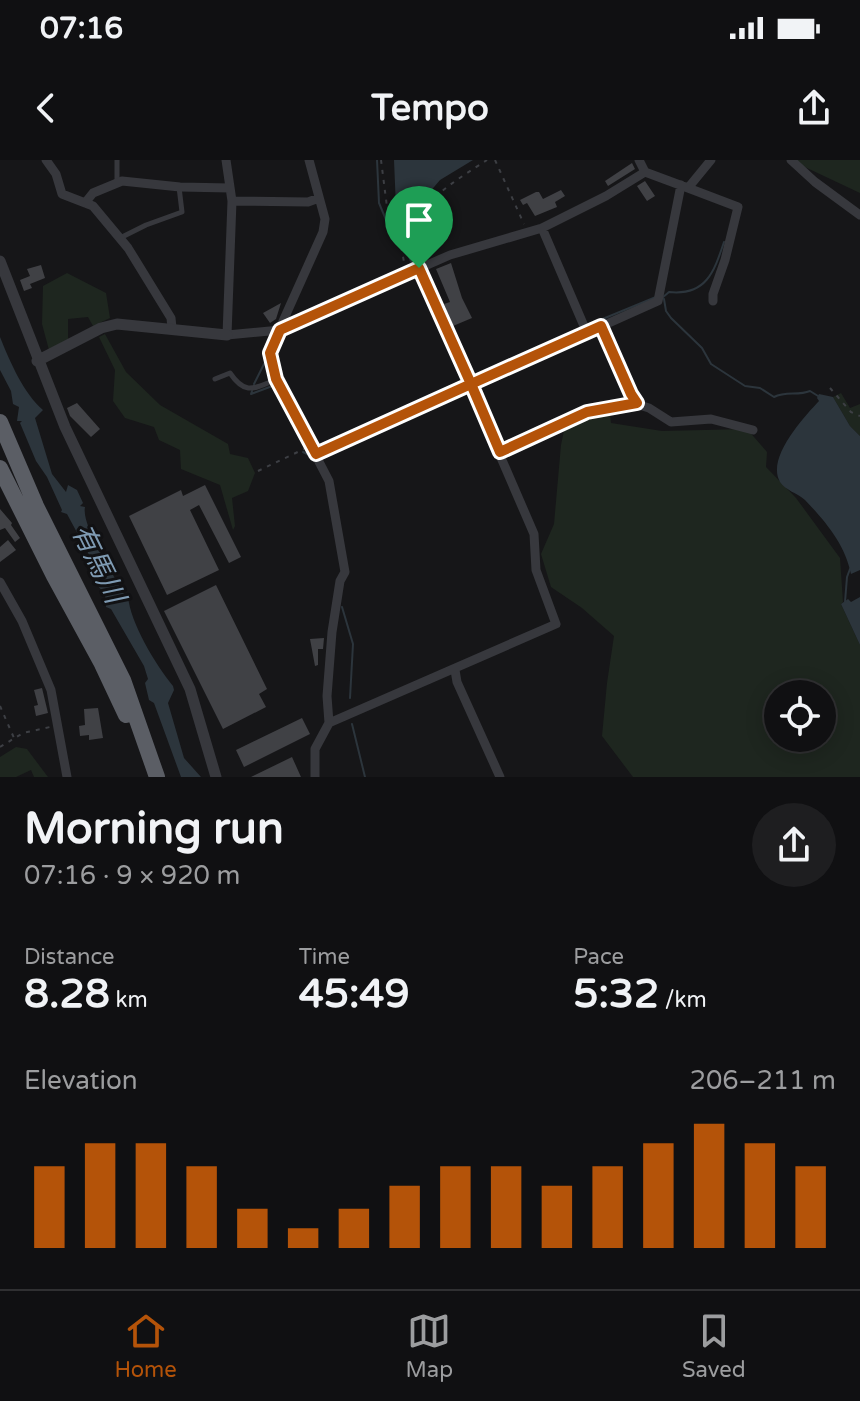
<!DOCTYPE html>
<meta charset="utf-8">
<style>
body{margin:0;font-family:"Varela Round","Noto Sans JP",sans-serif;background:#1e1e20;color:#f1f3f6;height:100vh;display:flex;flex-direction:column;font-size:30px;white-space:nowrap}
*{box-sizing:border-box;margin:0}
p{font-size:26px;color:#9c9d9f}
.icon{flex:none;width:44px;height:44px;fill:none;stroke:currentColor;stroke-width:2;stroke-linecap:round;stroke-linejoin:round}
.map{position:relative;height:617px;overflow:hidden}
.panel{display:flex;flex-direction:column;background:#101012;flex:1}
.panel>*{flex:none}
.tools{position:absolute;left:764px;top:520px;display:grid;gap:16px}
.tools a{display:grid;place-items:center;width:72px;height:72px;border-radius:50%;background:#101012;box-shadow:0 4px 20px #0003,0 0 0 2px #303032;font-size:40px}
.pin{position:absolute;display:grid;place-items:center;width:68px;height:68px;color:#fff;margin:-82px -34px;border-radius:50% 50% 50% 0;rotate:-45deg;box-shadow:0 0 8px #0007}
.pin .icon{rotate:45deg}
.round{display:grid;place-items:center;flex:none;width:84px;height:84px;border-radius:42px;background:#1e1e20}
.summary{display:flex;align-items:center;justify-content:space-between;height:136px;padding:0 24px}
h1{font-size:44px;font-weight:700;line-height:60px}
.stats{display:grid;grid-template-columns:repeat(3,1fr);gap:12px;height:136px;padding:8px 24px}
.stats div{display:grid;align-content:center}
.stats b{font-size:40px;font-weight:700}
.stats small{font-size:22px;font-weight:400}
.stats p{font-size:22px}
.chart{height:224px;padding:16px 24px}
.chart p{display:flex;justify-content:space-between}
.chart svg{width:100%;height:144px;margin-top:8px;stroke:#b45309;stroke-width:6}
.status{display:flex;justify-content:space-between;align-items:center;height:56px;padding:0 40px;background:#101012;direction:ltr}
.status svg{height:22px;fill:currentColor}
header{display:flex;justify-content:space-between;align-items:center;height:104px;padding:0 24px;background:#101012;font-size:36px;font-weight:700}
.dock{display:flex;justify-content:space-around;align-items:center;height:112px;border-top:2px solid #303032;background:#101012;font-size:22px;color:#9c9d9f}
.dock a{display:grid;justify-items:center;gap:4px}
.dock .active{color:#b45309}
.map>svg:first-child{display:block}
</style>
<div class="status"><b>07:16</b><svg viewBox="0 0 49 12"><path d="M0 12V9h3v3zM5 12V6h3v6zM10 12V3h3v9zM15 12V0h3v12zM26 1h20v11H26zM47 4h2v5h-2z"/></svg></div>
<header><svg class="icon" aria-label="back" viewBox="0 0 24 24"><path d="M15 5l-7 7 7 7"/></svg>Tempo<svg class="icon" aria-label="share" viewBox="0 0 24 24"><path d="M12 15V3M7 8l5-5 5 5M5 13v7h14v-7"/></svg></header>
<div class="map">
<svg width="860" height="617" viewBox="0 0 860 617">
<rect width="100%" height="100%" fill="#161618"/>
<path fill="#1e261f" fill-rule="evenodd" d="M790 0H860V33Z
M67 113 106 133 110 158 93 166 88 157 68 159V179L49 190 42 164 43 126Z
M105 174 126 212 160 245 228 284 230 294 248 298 255 313 248 331 232 338 235 366 233 370 220 325 181 309 180 290 159 280 154 267 125 258 113 241 115 210 99 177Z
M841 233 850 248 860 244V276L850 266 833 237Z
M610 254 611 263 662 271 747 269 767 292 766 307 796 338 840 398 843 442 841 444 860 485V617H633L602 576 607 523 614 476 582 448 551 427 541 394 554 364 561 285 565 266ZM778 534H822V578H778Z
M16 587 27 589 48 617H34L31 610 16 617H0V597Z"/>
<path fill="#2c353c" d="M394 0H473L440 20 412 53 403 47 396 48Z
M0 177C10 202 24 234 43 250L35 258 52 314 66 332 68 325 77 330 83 343 80 346 85 347C81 366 114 414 123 433L128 436C130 463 156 505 173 526L174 530 168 543 184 598 201 617H181L154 543 149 540 145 523 148 519 144 506 111 449 106 447 105 434 97 425 100 422 94 404 67 354 61 352 62 350 47 317 36 301 20 263 22 261H17L19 247 13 244 11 231 0 210Z
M819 234 833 237 850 266 860 276V410L851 414C845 384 825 361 805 340 797 333 785 330 780 322 766 298 804 257 819 241L817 238Z
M860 437V485L841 444 848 439 851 442Z"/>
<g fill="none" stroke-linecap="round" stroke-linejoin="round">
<path stroke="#2c353c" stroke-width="2" d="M377 0 379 43 392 74 395 75
M390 46H396
M411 53 404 84 414 109
M662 138 669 132C706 136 714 112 724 82
M664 139 666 151 671 158 702 188 711 204 745 226 760 228 774 237C786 231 798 236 810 231L818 236
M588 165 656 137
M472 218 582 168
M254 224 266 200
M252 231 251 234 275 225
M294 263 303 284
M316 290 318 287 462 221 417 115
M303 292 313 297
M845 442 847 417 850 409
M342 447 353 484 350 538
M352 564 365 617"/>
</g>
<path fill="#404145" d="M632 3 635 9 608 26 605 21Z
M645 21 655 36 647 41 637 26Z
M561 30 565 36 555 42 557 47 535 56 527 43 523 45 520 40 536 32H539L543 39Z
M451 103 462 138 472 158 453 166 444 144 450 142 436 109Z
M41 105 45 118 30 124 32 128 24 131 20 120 30 116 27 109Z
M281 143 276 159 270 163 263 153Z
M77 243 100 269 91 277 70 256 67 248Z
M205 325 241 397 229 403 199 345 190 350 219 410 167 435 129 356 181 330 183 336Z
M0 349 12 363 11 365 20 378 15 382 5 368 0 370Z
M8 380 16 390 0 402V387Z
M216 425 267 529 259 534 266 547 223 569 164 451Z
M324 478 323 489H318V505L315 506 310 479Z
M42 528 48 553 36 556 34 546 38 545 34 530Z
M98 548 103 578 89 580V575L80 576 79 566 85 565 84 549Z
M302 558 310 574 244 607 236 590Z
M292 597 301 617H251Z"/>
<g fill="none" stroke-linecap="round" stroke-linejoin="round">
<path stroke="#3d3f44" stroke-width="2" stroke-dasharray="4 6" stroke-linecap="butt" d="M381 0 387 47 398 71 405 107
M495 0 524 64
M416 99C395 53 456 21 487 0
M830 228 851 252 860 256
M258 311 304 289
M0 546 14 578
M0 587 23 573 50 567"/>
<path stroke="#37383d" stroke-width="5" d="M117 22V0
M120 78 146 65 182 52 179 27
M215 219 230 213C245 235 253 229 275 220"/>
<path stroke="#37383d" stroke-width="9" d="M46 0 56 14 62 34 93 46 128 88 171 158 172 168
M226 0 232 41 227 175 280 170 450 95 542 68 606 36 645 12
M309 0 325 59 323 72 275 179 270 197 276 219 329 321 345 412 340 421 332 472 327 536 329 563 315 589V617
M639 0 645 12 688 28 711 0
M791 0 815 22 860 55
M688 28 738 47 725 100 713 134V141
M232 41 308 42 319 38
M85 43 93 33 122 21 180 27 230 28
M542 68 587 173
M601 166 631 234 637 243
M500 292 587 252 633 243 649 248 671 262 711 259 753 270
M316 294 658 141 681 25
M0 422 22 461 51 530 67 617
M455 510 457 522 500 617
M329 563 556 464 536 410 534 374 419 108"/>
<path stroke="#37383d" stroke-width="11" d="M0 101 65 267 190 529 216 617
M37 201 101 168 117 164 227 175"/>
<path stroke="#5b5e65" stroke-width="16" d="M0 262 36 346 123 520 157 617
M0 308 54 416 102 504 126 555"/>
</g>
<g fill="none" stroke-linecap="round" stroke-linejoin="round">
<defs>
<path id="route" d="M419 108 280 170 270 193 276 219 316 294 471 224 500 292 587 252 637 243 631 234 601 166 471 224 419 108"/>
</defs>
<use href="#route" stroke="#fff" stroke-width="16"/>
<use href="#route" stroke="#b45309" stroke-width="10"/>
</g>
<g text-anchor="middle" stroke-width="6" stroke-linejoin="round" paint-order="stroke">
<g font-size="28" font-style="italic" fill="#7f9bb3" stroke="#111113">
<text transform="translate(99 403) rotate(64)" y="10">有馬川</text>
</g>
</g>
</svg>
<div class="tools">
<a><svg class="icon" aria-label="locate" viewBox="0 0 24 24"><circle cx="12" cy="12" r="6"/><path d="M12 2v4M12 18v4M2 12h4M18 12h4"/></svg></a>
</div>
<div class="pin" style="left:419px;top:108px;background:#1e9e55"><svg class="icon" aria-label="arrive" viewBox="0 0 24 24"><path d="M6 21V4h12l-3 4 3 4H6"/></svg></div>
</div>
<section class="panel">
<div class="summary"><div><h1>Morning run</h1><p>07:16 · 9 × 920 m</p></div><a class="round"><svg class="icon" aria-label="share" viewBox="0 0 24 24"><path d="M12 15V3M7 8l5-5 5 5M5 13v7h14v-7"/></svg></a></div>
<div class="stats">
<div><p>Distance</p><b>8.28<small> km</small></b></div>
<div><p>Time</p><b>45:49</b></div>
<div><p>Pace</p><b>5:32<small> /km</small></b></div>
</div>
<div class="chart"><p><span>Elevation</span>206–211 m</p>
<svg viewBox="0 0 160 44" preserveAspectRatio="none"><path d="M5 44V19M15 44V12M25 44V12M35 44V19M45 44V32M55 44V38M65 44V32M75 44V25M85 44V19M95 44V19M105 44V25M115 44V19M125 44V12M135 44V6M145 44V12M155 44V19"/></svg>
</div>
</section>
<nav class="dock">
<a class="active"><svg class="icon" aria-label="home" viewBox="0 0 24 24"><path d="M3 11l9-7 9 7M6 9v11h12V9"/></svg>Home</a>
<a><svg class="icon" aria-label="map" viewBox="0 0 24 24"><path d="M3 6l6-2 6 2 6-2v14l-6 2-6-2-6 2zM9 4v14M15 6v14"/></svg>Map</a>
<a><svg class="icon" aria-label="saved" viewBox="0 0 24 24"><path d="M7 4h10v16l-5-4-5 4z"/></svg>Saved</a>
</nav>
